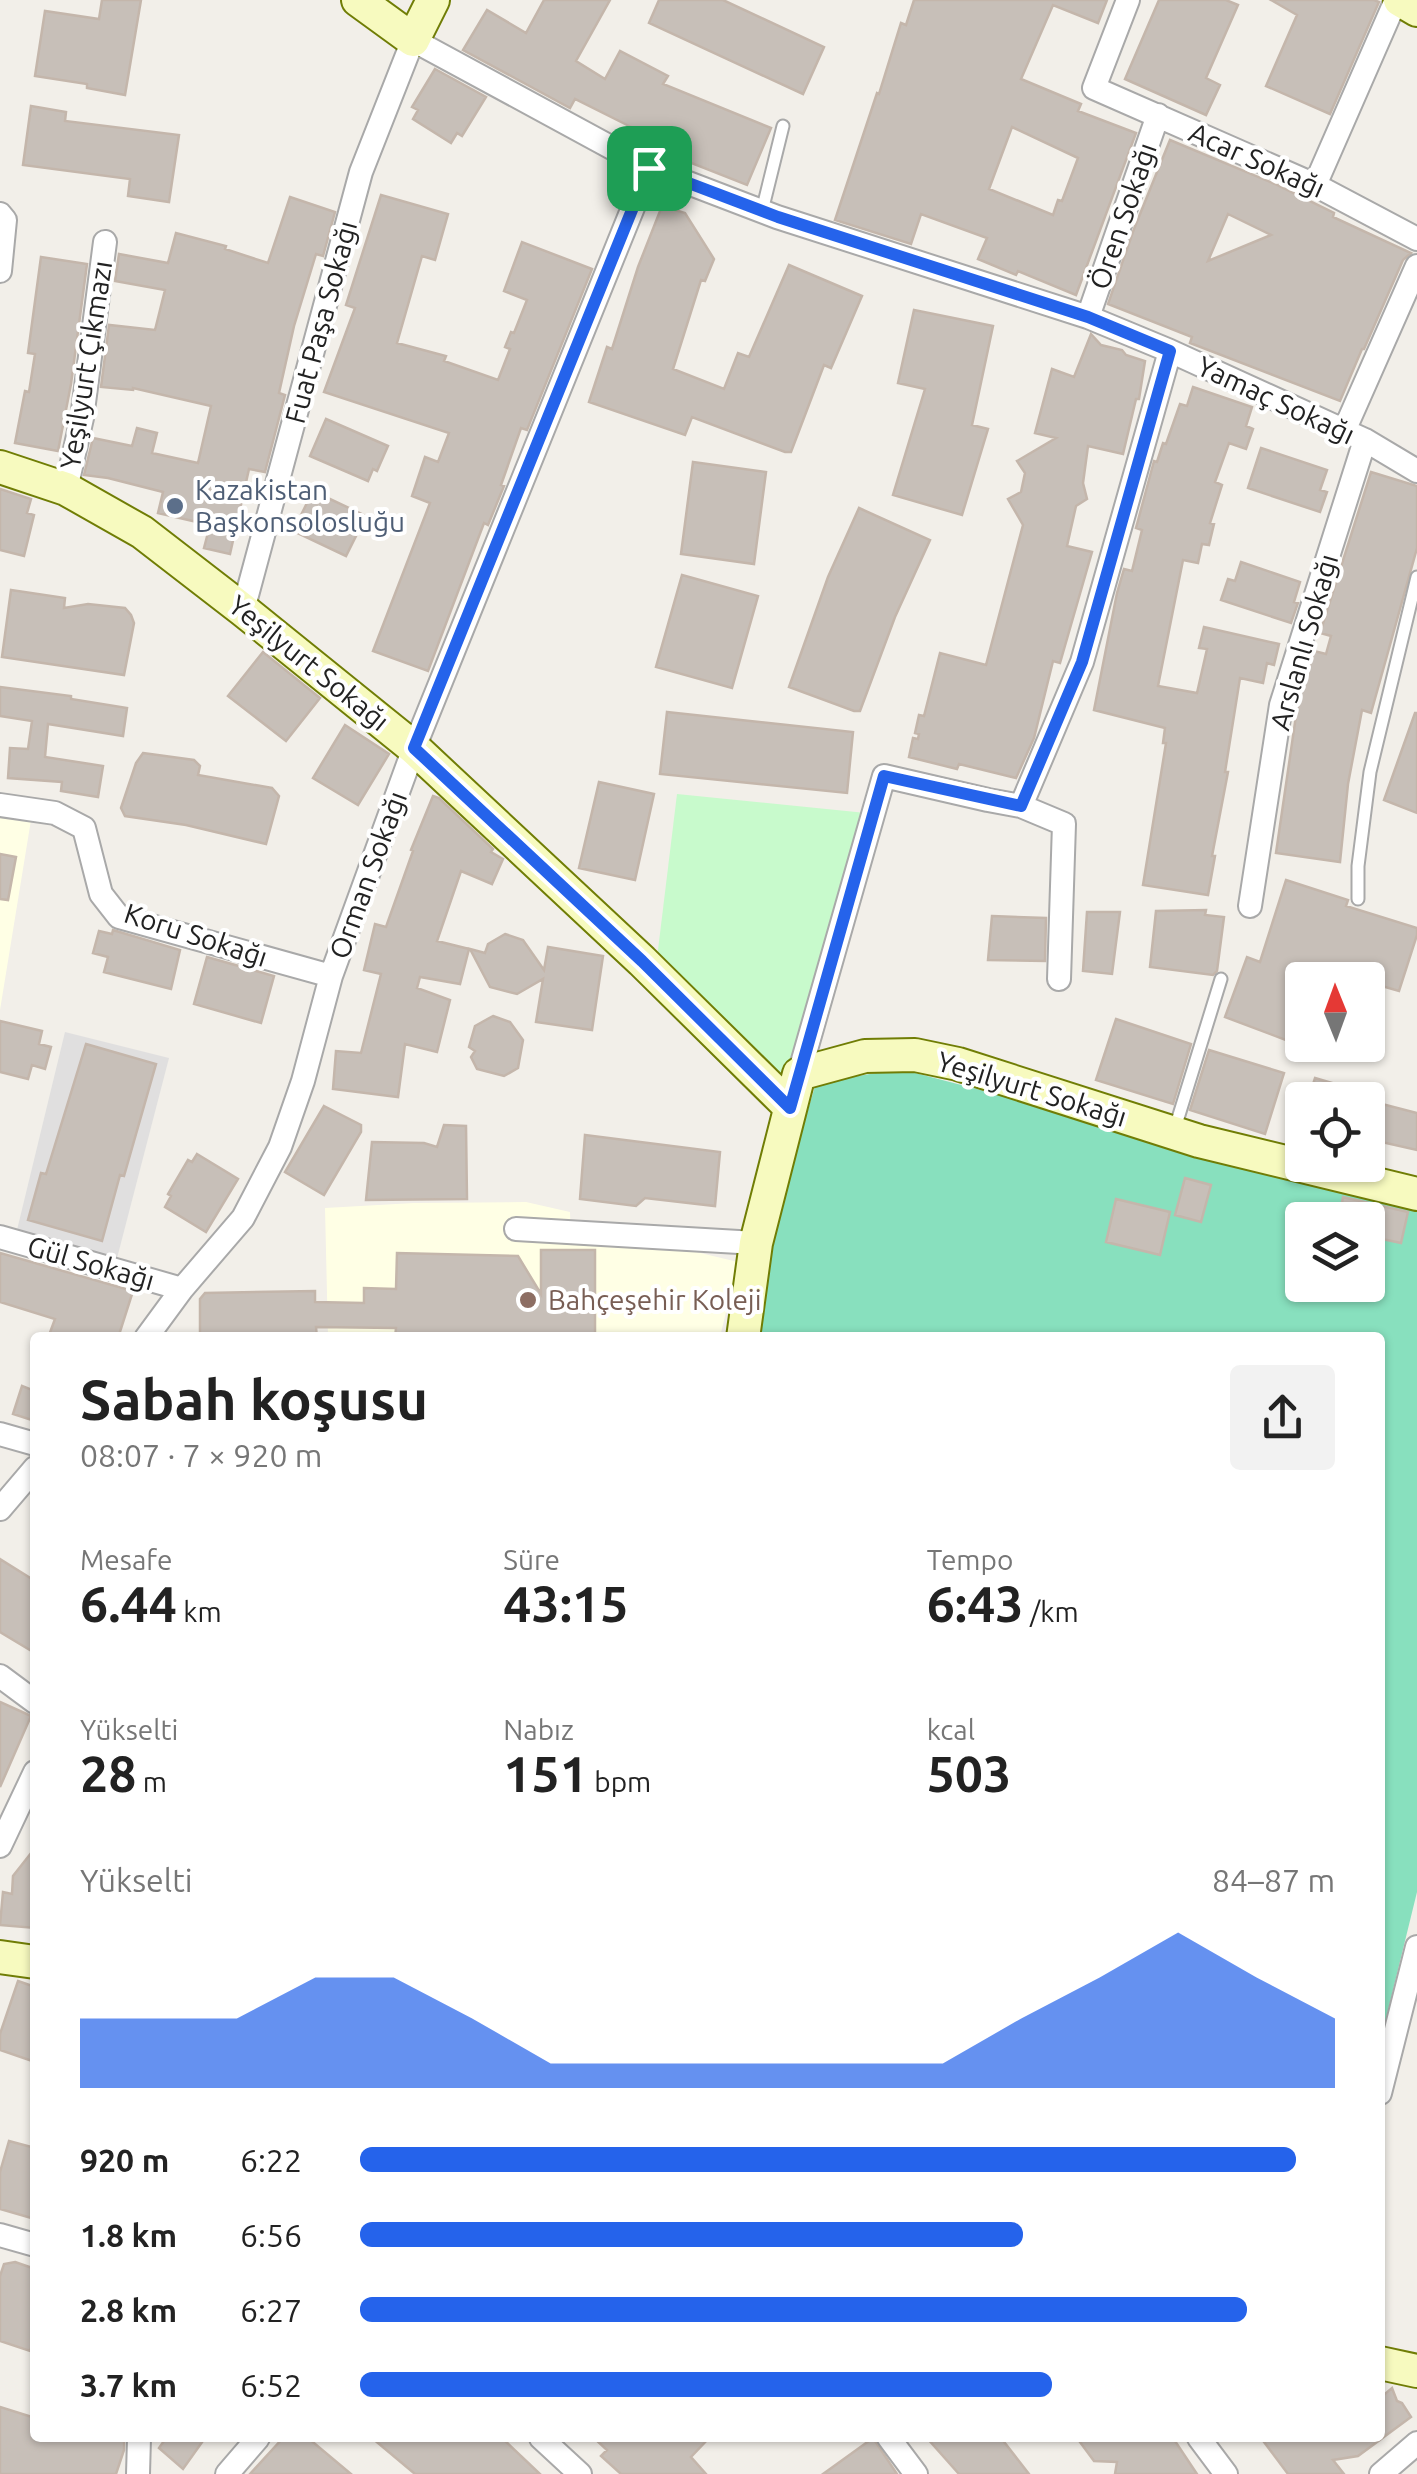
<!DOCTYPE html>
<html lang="tr">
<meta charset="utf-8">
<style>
body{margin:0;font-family:Ubuntu,sans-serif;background:#f2f2f2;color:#222;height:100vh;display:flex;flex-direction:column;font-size:38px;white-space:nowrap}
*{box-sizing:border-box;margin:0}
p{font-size:32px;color:#767676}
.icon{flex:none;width:55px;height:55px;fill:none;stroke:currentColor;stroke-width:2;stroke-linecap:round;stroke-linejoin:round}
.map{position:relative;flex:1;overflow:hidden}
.side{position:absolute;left:30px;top:1332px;width:1355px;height:1110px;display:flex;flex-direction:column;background:#fff;border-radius:10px;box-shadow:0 2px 8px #0004}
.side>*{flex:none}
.needle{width:65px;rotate:359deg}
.fabs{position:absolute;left:1285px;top:962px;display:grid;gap:20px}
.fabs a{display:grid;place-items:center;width:100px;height:100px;border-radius:10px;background:#fff;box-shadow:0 2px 8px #0004;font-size:50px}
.pin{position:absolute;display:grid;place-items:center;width:85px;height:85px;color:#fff;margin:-42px;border-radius:20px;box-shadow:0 5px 15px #0006}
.round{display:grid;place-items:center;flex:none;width:105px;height:105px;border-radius:10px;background:#f2f2f2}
.summary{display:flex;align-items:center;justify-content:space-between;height:170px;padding:0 50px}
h1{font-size:55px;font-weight:700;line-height:75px}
.figures{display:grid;grid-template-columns:repeat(3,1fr);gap:15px;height:170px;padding:10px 50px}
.figures div{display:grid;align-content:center}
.figures b{font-size:50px;font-weight:700}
.figures small{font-size:28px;font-weight:400}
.figures p{font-size:28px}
.chart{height:280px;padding:20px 50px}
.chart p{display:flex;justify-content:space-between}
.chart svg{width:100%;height:180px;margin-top:10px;fill:#2563eb;opacity:.7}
ul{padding:0 50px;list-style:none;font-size:32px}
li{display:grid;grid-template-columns:160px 120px 1fr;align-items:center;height:75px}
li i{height:25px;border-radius:12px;background:#2563eb}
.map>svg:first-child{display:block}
</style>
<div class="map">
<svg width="1417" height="2474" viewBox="0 0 1417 2474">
<rect width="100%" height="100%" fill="#f2efe9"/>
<path fill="#e0dfdf" d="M65 1032 169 1058 116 1262 17 1230Z"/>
<path fill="#ffffe5" d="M0 815 31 820 0 1010Z
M526 1202 570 1212 571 1238 692 1251 738 1262 720 1337H328L325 1208 414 1203Z"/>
<path fill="#c8facc" d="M677 794 866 813 787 1084 657 958Z"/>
<path fill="#88e0be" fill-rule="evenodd" d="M900 1069 1417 1204V1892L1380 2043V1338H755L783 1193 816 1083ZM1302 1220H1368V1285H1302Z"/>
<path fill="#c7bfb8" stroke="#c4b6ab" stroke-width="2.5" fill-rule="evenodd" d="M102 0H141L125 95 87 88V84L35 76 45 11 99 19Z
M544 0H610L576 61 605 79 620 51 668 76 663 84 771 128 747 185 656 149 659 141 575 99 570 108 463 50 487 10 526 33Z
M659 0H723L824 47 803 94 649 23Z
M914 0H1107L1098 23 1053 5 1021 79 1081 104 1078 111 1136 133 1076 295 1018 271 1016 275 978 259 987 238 921 214 911 244 835 220 877 93 879 94 901 23 906 25ZM1012 127 1078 158 1062 201 1058 200 1053 215 989 189Z
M1159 0H1226L1238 5 1206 78 1220 85 1206 115 1125 79Z
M1271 0H1374L1379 2 1330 114 1266 86 1297 15Z
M435 69 486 97 462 136 457 133 451 143 413 119 418 110 412 107Z
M31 106 66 112 65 121 179 135 169 202 128 196 130 179 23 165Z
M1170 140 1275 184 1334 213 1333 217 1411 253 1403 260 1364 349H1362L1340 401 1190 343 1192 337 1108 304 1134 229ZM1228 214 1271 235 1208 261Z
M381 195 448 214 435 260 422 256 397 343 446 356 444 361 498 380 510 349 505 347 511 332 514 333 527 300 504 291 522 242 592 269 527 430 521 428 501 485 504 486 488 525 484 523 428 671 373 651 430 503 412 496 425 457 438 462 449 433 324 392 355 308 346 305Z
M290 197 335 212 323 256 316 254 294 326 279 393 285 395 265 472 249 469 230 554 204 548 210 525 158 513 163 492 108 478 84 475 93 438 132 446 137 428 157 433 152 453 198 463 211 406 133 388V390L101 387 109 325 155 330 165 290 115 281 118 261 119 254 168 263 176 233 226 246 225 249 268 263Z
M662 206 685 213 714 259 705 281 701 280 673 369 724 389 738 353 749 357 789 265 862 296 831 368 824 365 791 452H785L692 417 685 435 589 402 607 347 612 349 638 267Z
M41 257 87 264 71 384 58 451 15 443 25 391 29 392 35 354 28 353Z
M914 310 993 326 972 425 988 429 962 515 893 495 925 389 898 383Z
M1091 334 1101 345 1122 350 1126 355 1145 361 1139 399H1136L1123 454 1088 446 1083 483 1087 499 1076 506 1067 546 1092 552 1060 663 1053 661 1034 738 1016 778 959 764 957 769 909 757 913 738 918 739 919 734 915 733 919 715 924 716 940 653 986 665 1023 525 1008 499 1021 492 1025 473 1017 461 1056 438 1035 433 1052 369 1074 377Z
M1193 387 1252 407 1246 426 1253 429 1246 449 1229 443 1215 482 1222 485 1210 523 1214 524 1209 545 1202 544 1198 563 1183 560 1158 686 1197 693 1207 649 1199 648 1204 627 1279 644 1274 665 1267 663 1263 683 1240 678 1225 772H1228L1212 856H1215L1208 895 1143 885 1166 743H1163L1165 728 1094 710 1117 593 1124 569 1132 571 1142 530 1136 528 1154 461 1157 462 1163 443 1166 444 1180 404 1187 406Z
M326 419 388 446 377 471 373 469 368 481 310 456Z
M1261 448 1327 470 1320 490 1327 492 1320 512 1248 488Z
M693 462 766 472 754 564 681 554Z
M1371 472 1417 486V548L1371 713 1362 710 1348 784 1340 862 1276 853 1298 702 1314 651 1326 654 1331 636 1320 633Z
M0 489 31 499 27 513 34 515 24 556 0 550Z
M313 491 366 516 346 556 293 531Z
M859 508 930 540 895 617 860 711H854L789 687 828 577Z
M1241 562 1300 582 1294 602 1298 603 1291 623 1221 600 1228 579 1235 581Z
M682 575 758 596 732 688 656 667Z
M11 590 65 598 64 608 88 604 125 608 131 615 134 623 124 675 2 657Z
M263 652 320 698 286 741 228 696Z
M0 687 71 696V699L127 708 123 736 48 724 45 757 103 766 98 797 61 791 62 782 8 778 10 748 28 749 32 721 0 716Z
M667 712 853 732 847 793 660 774Z
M1415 713H1417V813L1384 800Z
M345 725 389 754 358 805 313 778Z
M143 753 194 760 200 766 198 775 272 788 279 796 266 844 186 825 125 816 121 808 136 763Z
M599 782 654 794 635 880 579 868Z
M433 796 439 798 493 849 491 852 503 859 492 884 461 871 437 941 469 949 460 984 420 977 417 988 450 1000 437 1052 405 1044 398 1097 333 1089 336 1051 361 1053 381 974 364 970 375 924 386 927 413 851 411 850Z
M0 854 16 857 8 900 0 899Z
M1286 880 1348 900 1346 906 1417 928V935L1399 991 1368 982V980H1302V1034L1299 1045 1225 1017 1247 957 1260 962Z
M1206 910 1205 915 1224 917 1217 971 1213 975 1150 967 1156 911Z
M1087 912H1120L1112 974 1083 971Z
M992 916 1046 918 1045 961 988 960Z
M113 930 180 950 171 989 104 972 108 957 93 953 99 931 112 934Z
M505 934 523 940 544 970 548 947 603 956 592 1030 536 1022 543 979 517 994 490 987 470 949 485 953 488 944Z
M207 957 274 976 261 1023 194 1004Z
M493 1016 510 1022 523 1040 518 1068 504 1076 477 1069 471 1057 475 1051 469 1047 475 1026Z
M1116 1019 1191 1044 1173 1104 1096 1080Z
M0 1021 42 1031 39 1044 51 1047 45 1069 32 1065 28 1079 0 1072Z
M86 1044 156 1064 124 1176 120 1175 102 1241 28 1220 41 1173 46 1174Z
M1209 1050 1284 1073 1265 1134 1190 1110Z
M1315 1078 1376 1096V1100H1308Z
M1382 1104 1417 1113V1150L1373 1140Z
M324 1106 361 1125V1132L324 1195 285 1172Z
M444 1125 466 1126 467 1199 366 1200 372 1142 424 1143 437 1147Z
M585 1135 720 1152 715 1206 645 1198 636 1206 580 1199Z
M197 1154 238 1179 206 1232 165 1207 171 1196 168 1194 188 1160 192 1162Z
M1185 1178 1211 1185 1201 1222 1175 1215Z
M1343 1197 1408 1212 1401 1243 1368 1236V1220H1339Z
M1116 1199 1170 1212 1160 1255 1106 1242Z
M541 1250H595V1338H395L396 1328 316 1327 317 1338H200V1299L205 1293 315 1291V1302L364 1303V1288L396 1289 397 1253 518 1256 541 1294Z
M0 1253 133 1291 118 1338H48L55 1319 0 1302Z
M22 1386 35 1391V1421L13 1414Z
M0 1559 35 1581V1653L0 1632Z
M0 1702 31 1716 0 1787Z
M35 1848V1928L0 1925 3 1892 12 1894 13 1876Z
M18 1981 35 1987V2062L0 2050V2034Z
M9 2141 35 2148V2219L0 2209V2172Z
M15 2262 35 2269V2335L30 2351 0 2341V2276L4 2264Z
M1392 2388 1397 2401 1402 2403 1411 2417 1358 2456 1333 2460 1344 2474H1288L1261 2438H1380V2398Z
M0 2407 35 2418V2438H124V2450L116 2474H0Z
M166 2438H205L183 2469 159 2448Z
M283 2438H308L351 2474H250Z
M372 2438H502L540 2474H415Z
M594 2438H709L691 2457 706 2474H621L601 2456 607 2450Z
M873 2438 897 2474H823Z
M927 2438H1001L1029 2474H959Z
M1077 2438H1173L1197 2474H1115L1117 2462 1094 2461Z"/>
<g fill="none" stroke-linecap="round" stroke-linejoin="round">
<defs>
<path id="lane" d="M762 211 783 126
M1358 899V866L1370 772 1417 577
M1175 1128 1221 979"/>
<path id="street" d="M1128 0 1094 88 1315 185 1417 239
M1315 185 1396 0
M0 214 5 220 0 271
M1088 317 1158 115
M1344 431 1417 266
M66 489 82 418 105 242
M243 610 361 172 413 40 649 168 777 217 1088 317 1170 351 1365 440 1417 471
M0 805 55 813 84 828 101 894 119 917 331 976
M1021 806 1064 824 1059 979
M1250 906 1281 705 1365 440
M799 1074 884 776 988 800 1021 806 1082 662 1170 351
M516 1229 756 1243
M0 1237 182 1289
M146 1338 182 1289 243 1218 280 1147 303 1081 331 976 414 748 649 168
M0 1434 35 1444
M0 1509 35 1468
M0 1676 35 1702
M0 1846 35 1772
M1380 2093 1417 1947
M0 2235 35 2245
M541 2438 580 2474
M889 2438 916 2474
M1199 2438 1226 2474
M138 2474 139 2438
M227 2474 258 2438
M1381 2474 1417 2443"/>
<path id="secondary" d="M358 0 413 40 433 0
M1400 0 1417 10
M0 467 66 489 142 532 243 610 414 748 642 961 790 1107
M743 1338 756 1243 799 1074 865 1056 915 1055 958 1064 1199 1141 1417 1194
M0 1957 35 1962
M1380 2363 1417 2371"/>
</defs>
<use href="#lane" stroke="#a9a9a9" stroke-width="15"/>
<use href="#street" stroke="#a9a9a9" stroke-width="26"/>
<use href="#secondary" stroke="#707d05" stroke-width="36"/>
<use href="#lane" stroke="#fff" stroke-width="11"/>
<use href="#street" stroke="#fff" stroke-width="22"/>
<use href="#secondary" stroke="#f7fabf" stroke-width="32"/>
</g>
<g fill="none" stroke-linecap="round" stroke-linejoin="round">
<defs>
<path id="route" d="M649 168 778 217 1088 317 1170 351 1082 662 1021 806 884 776 790 1108 642 961 414 748Z"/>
</defs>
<use href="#route" stroke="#fff" stroke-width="20"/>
<use href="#route" stroke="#2563eb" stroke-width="12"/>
</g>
<circle fill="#5c6f8a" stroke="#fff" stroke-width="4" cx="175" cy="506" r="10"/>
<circle fill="#8d6e63" stroke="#fff" stroke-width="4" cx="528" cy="1300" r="10"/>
<g text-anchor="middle" stroke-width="8" stroke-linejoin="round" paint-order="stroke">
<g font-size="28" fill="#222" stroke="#fff">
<text transform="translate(1257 160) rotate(24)" y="10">Acar Sokağı</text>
<text transform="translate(1123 216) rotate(-71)" y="10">Ören Sokağı</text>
<text transform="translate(321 322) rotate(-75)" y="10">Fuat Paşa Sokağı</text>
<text transform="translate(86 365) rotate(-81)" y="10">Yeşilyurt Çıkmazı</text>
<text transform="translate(1276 400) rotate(25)" y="10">Yamaç Sokağı</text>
<text transform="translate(1304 642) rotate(-74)" y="10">Arslanlı Sokağı</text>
<text transform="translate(309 663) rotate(39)" y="10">Yeşilyurt Sokağı</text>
<text transform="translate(368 875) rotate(-70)" y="10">Orman Sokağı</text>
<text transform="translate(196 935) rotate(18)" y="10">Koru Sokağı</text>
<text transform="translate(1032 1089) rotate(17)" y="10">Yeşilyurt Sokağı</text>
<text transform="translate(91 1263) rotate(16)" y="10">Gül Sokağı</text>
</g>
<g font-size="28" fill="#4e5e75" stroke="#fff" text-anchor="start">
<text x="195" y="500">Kazakistan<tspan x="195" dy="32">Başkonsolosluğu</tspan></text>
</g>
<g font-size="28" fill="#785e54" stroke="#fff" text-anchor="start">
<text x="548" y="1310">Bahçeşehir Koleji</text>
</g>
</g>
</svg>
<div class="fabs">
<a><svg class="needle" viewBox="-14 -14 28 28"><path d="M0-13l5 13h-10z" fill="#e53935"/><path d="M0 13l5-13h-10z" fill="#767676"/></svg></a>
<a><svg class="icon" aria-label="locate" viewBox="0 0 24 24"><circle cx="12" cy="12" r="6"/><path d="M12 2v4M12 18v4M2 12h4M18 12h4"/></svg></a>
<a><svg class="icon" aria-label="layers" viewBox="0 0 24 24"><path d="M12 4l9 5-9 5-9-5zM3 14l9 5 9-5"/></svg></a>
</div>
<div class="pin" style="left:649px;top:168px;background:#1e9e55"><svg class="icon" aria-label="arrive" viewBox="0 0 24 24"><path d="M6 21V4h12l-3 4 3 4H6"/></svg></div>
<section class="side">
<div class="summary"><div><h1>Sabah koşusu</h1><p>08:07 · 7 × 920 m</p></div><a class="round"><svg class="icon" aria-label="share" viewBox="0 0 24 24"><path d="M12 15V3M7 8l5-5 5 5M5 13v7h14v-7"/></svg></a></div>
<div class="figures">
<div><p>Mesafe</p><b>6.44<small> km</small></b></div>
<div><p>Süre</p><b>43:15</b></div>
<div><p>Tempo</p><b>6:43<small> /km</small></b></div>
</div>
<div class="figures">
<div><p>Yükselti</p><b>28<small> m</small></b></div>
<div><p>Nabız</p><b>151<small> bpm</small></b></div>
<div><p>kcal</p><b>503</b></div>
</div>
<div class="chart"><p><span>Yükselti</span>84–87 m</p>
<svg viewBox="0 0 160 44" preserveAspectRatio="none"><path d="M0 44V27L10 27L20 27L30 17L40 17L50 27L60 38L70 38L80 38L90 38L100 38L110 38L120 27L130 17L140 6L150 17L160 27V44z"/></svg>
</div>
<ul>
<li><b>920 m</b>6:22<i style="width:96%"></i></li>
<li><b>1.8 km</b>6:56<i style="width:68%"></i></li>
<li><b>2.8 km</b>6:27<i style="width:91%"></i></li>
<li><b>3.7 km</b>6:52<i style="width:71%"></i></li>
</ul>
</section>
</div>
